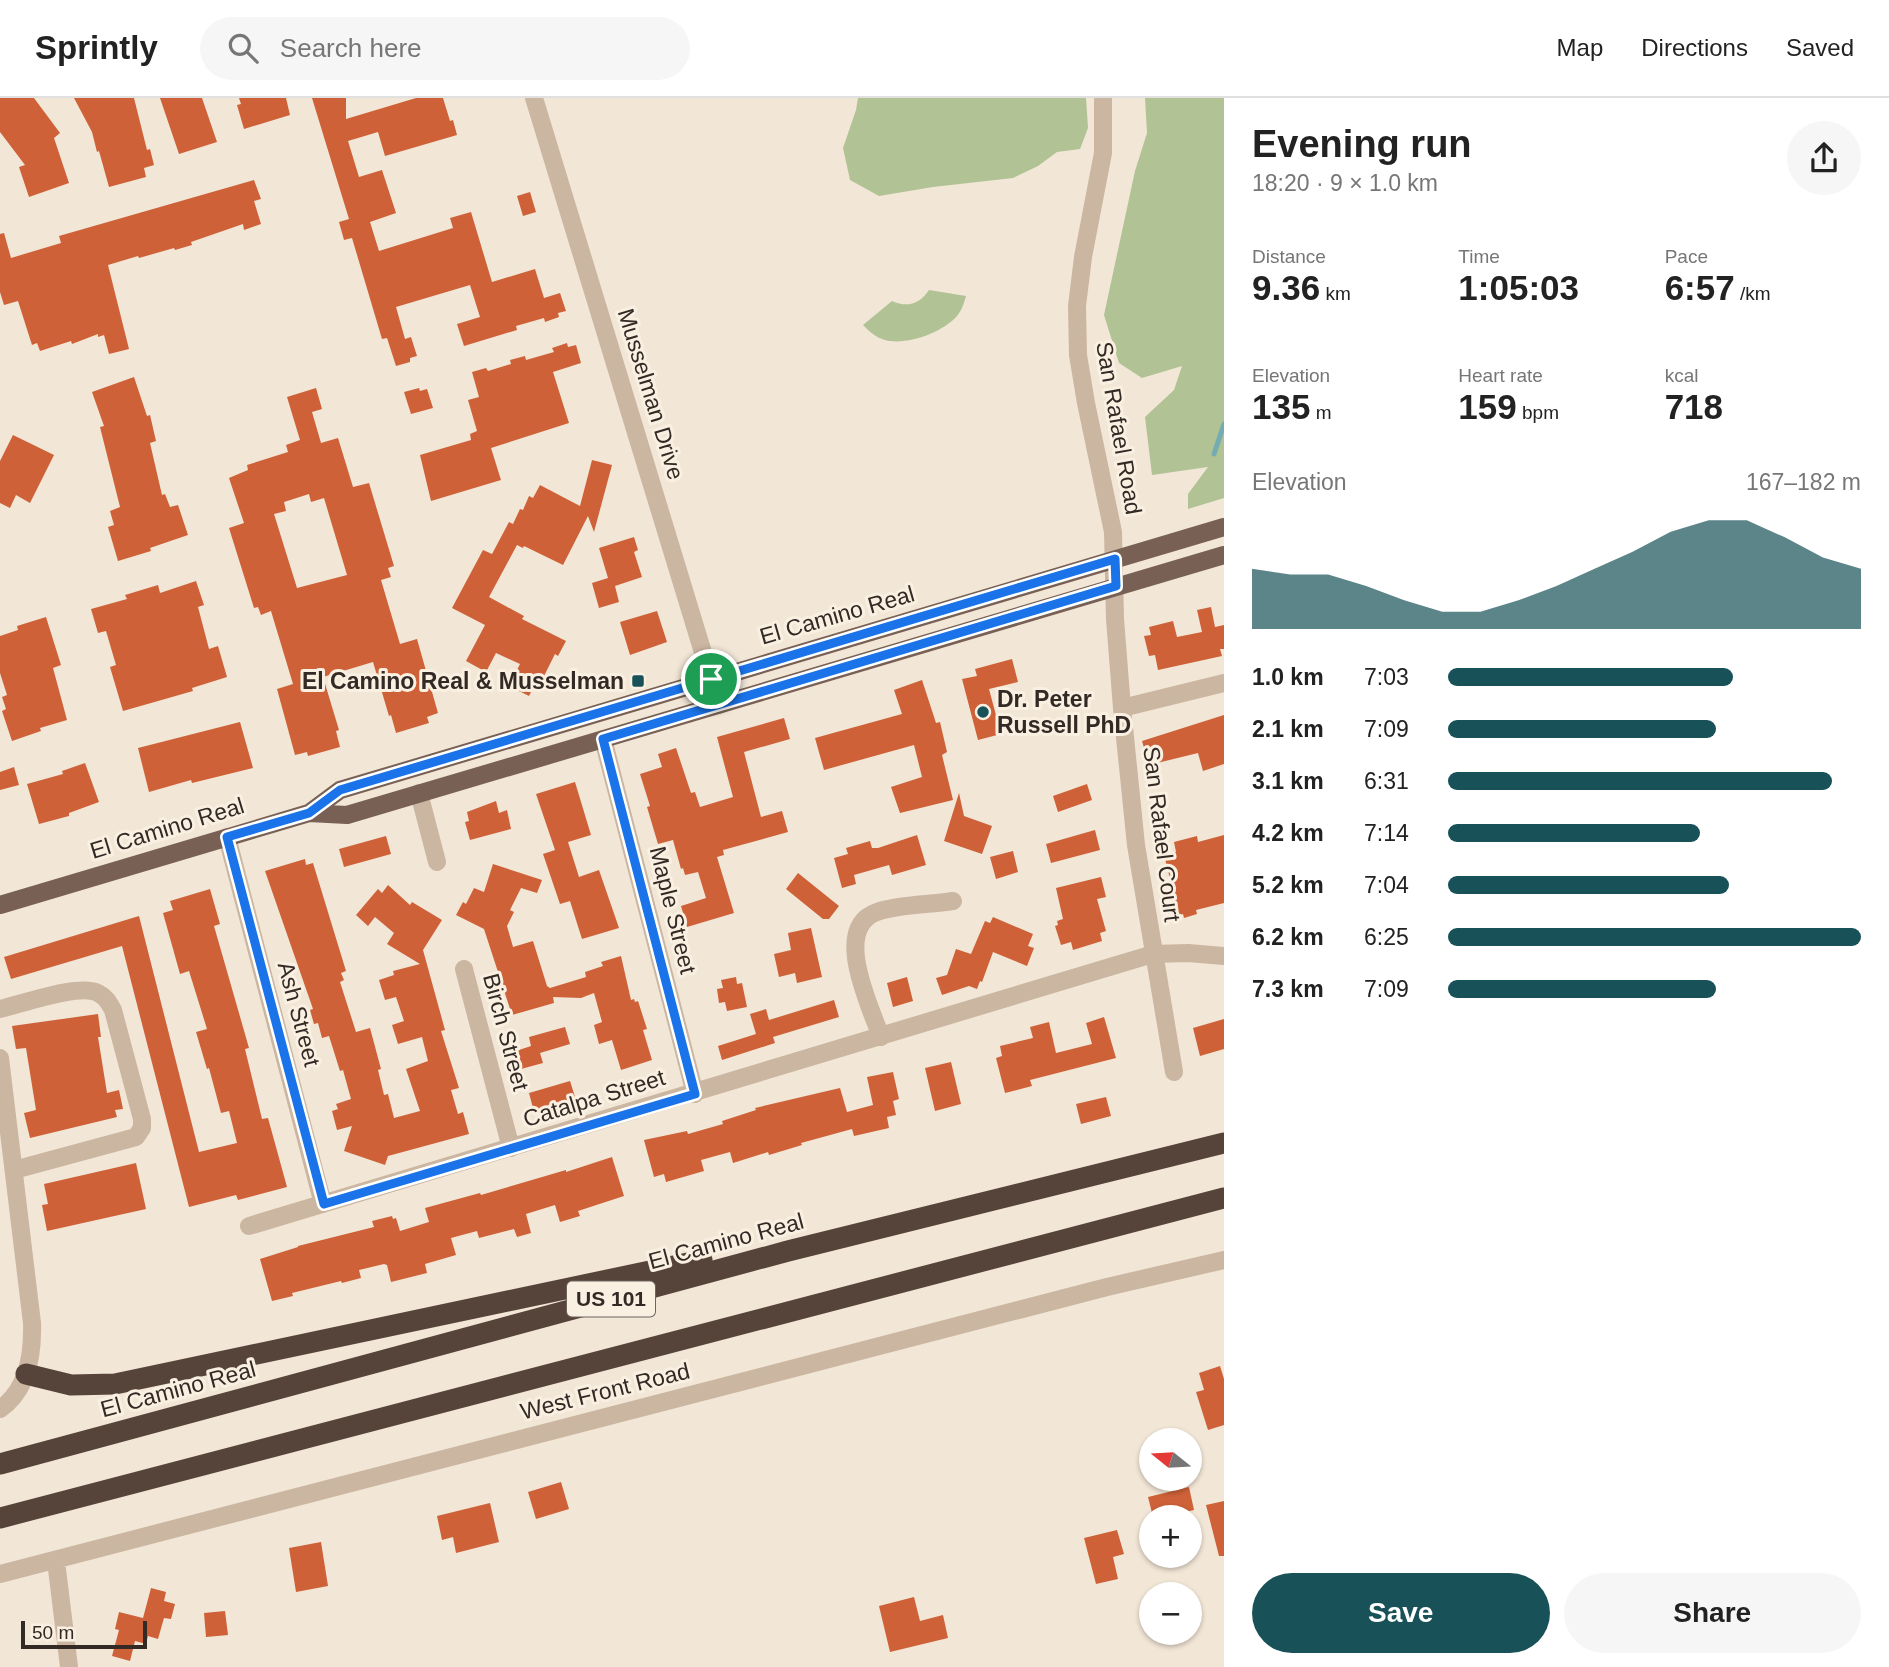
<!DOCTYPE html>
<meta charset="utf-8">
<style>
body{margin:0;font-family:Helvetica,sans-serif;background:#f6f6f6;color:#222;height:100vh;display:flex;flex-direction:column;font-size:26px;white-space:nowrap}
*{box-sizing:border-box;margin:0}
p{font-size:23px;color:#767676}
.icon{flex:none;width:38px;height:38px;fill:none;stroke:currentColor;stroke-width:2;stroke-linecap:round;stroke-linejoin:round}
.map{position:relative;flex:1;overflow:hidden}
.panel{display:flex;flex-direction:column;background:#fff;width:665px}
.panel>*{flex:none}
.needle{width:46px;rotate:288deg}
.buttons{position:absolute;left:1139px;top:1330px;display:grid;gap:14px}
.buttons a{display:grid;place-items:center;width:63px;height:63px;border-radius:50%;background:#fff;box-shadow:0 2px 5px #0004;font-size:35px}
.scale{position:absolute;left:21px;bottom:18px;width:126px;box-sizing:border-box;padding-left:7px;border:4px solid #342a25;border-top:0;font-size:19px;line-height:24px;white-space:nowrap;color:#342a25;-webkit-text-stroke:5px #faf0e2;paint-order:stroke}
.pin{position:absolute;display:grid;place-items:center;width:60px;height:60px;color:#fff;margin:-30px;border:4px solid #fff;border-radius:50%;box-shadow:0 2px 7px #0007}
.round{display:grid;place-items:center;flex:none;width:74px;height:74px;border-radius:37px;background:#f6f6f6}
.head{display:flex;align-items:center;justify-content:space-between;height:119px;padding:0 28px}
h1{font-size:38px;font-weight:700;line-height:52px}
.stats{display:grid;grid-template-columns:repeat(3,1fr);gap:10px;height:119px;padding:7px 28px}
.stats div{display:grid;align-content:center}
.stats b{font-size:35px;font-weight:700}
.stats small{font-size:19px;font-weight:400}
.stats p{font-size:19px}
.chart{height:196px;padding:14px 28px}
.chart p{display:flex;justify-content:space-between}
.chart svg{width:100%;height:126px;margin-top:7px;fill:#185258;opacity:.7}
.action{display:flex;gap:14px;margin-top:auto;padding:14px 28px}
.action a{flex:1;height:80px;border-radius:42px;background:#185258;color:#fff;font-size:28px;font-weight:700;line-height:80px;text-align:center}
.action a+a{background:#f6f6f6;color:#222}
ul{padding:0 28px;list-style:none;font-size:23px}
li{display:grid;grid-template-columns:112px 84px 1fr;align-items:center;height:52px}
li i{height:18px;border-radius:9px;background:#185258}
header{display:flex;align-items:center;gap:42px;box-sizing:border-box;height:98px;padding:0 35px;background:#fff;border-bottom:2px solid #e0e0e0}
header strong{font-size:33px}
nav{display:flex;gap:38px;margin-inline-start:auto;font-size:24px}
.search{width:490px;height:63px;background:#f6f6f6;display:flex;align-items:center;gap:18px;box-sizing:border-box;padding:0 24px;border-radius:38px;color:#767676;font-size:26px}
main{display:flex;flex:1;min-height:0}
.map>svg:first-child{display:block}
</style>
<header>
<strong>Sprintly</strong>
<div class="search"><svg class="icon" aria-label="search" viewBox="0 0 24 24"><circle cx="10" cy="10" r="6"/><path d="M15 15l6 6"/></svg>Search here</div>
<nav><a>Map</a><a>Directions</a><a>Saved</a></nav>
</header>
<main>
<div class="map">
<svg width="1224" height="1569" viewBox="0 0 1224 1569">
<rect width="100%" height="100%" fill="#f2e6d6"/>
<path fill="#b1c295" d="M858 0H1086L1088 30 1080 51 1057 54 1038 68 1013 80 933 89 879 98 850 82 843 50 856 12Z
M1145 0H1224V400L1188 411V396L1208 369 1152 377 1145 319 1174 292 1182 268 1142 280 1119 265 1104 217 1135 73 1147 35Z
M929 192 966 198C964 205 962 212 957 218 943 234 907 248 885 242 875 239 870 234 863 227L892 203C907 210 920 206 929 192Z"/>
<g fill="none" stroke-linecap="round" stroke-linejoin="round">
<path stroke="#73acb1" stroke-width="5" d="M1214 356 1224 326"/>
</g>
<path fill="#ce6138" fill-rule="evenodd" d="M0 0H34L60 35 54 40 69 85 29 99 19 69 25 67 0 34Z
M74 0H134L147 52 150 51 154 67 144 70 146 79 109 89 99 53 97 54 92 34Z
M160 0H202L217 44 179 56Z
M239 0H286L290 17 244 31 237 7 241 6Z
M312 0H346V21L416 0H443L450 23 453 22 457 37 385 58 378 34 348 43 359 79 382 72 396 115 370 124 379 153 453 130 450 120 471 114 492 184 535 171 544 200 560 195 566 213 558 215 559 219 545 224 544 220 516 228 517 232 464 248 457 226 480 219 470 187 396 209 405 241 411 239 417 258 410 260V264L396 268 387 240 382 241 352 140 344 142 339 124 349 121Z
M254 82 261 101 254 103 261 126 244 132 243 126 191 144 192 147 175 152 174 150 139 160 138 158 108 167 129 251 109 256 104 237 98 239V236L72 246 71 243 40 253 37 245 32 247 18 203 4 207 0 194V136L4 135 11 160 61 145 59 138Z
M530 94 536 114 523 118 517 98Z
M567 245 568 249 576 247 581 265 553 274 569 325 491 350 501 382 431 403 420 357 471 342 470 336 477 333 468 302 479 299 472 274 486 270 488 273 511 266 510 262 525 258 526 262 554 254 552 250Z
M134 279 147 318 150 317 156 343 150 345 162 397 165 396 170 409 178 407 188 437 150 450 151 453 118 463 108 429 114 427 110 413 120 409 100 329 104 328 92 294Z
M316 290 322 311 312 314 321 345 338 340 353 389 369 385 394 468 388 470 391 479 381 482 400 546 417 541 438 615 427 619 429 625 396 635 391 617 389 618 373 564 323 579 339 632 336 633 340 649 308 658 307 654 295 657 277 591 293 586 271 513 261 517 258 509 254 510 229 430 244 425 229 380 248 372 247 367 288 354 286 347 300 342 287 299ZM309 396 311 404 324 400 347 477 297 490 274 416 286 413 284 404Z
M419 290 420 293 427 291 433 310 411 316 404 294Z
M13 337 54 357 30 405 16 397 10 410 0 405V363Z
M592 362 612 367 594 434 588 418 563 467 524 448 523 450 517 447 489 499 524 518 522 521 566 543 558 558 555 556 542 582 538 580 529 598 509 588 520 566 496 555 486 574 466 563 485 527 452 510 483 452 492 456 509 424 513 426 520 411 523 412 529 398 533 400 540 387 580 408Z
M634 439 638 452 634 454 642 479 615 488 619 504 599 510 592 485 608 480 599 450Z
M196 483 204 507 198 509 209 551 218 548 227 579 192 590 193 593 123 613 110 569 116 567 106 533 98 535 91 511 127 501 125 497 158 487 160 495Z
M1211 509 1215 529 1224 527V551H1220L1222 558 1158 572 1155 557 1149 558 1144 538 1151 537 1149 529 1173 523 1177 539 1202 534 1197 512Z
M657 513 667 544 630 557 620 524Z
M46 519 61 567 53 570 67 622 40 630 41 633 12 643 2 613 6 611 2 599 7 597 0 575V538L18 532 17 528Z
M1012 561 1018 584 989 591 1001 636 978 642 962 581 977 578 975 571Z
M922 582 936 625 940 624 947 654 942 657 953 702 900 715 891 689 922 679 914 647 824 672 815 640 902 616 894 592Z
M1224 617V666L1203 673 1198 655 1149 667 1142 643Z
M784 620 790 641 744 654 761 719 782 713 788 734 723 752 724 757 717 759 734 815 687 829 681 808 706 800 698 774 685 777 683 770 681 771 673 742 658 746 647 709 650 708 640 676 662 669 658 656 676 650 691 695 695 694 700 709 733 699 717 639Z
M240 624 253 670 192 685 191 682 149 694 138 650Z
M85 665 99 704 69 715V718L39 726 27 686 63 676 62 673Z
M14 669 19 687 0 692V674Z
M575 684 591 737 568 744 579 779 599 772 619 830 582 841 570 803 560 806 543 756 555 752 536 696Z
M1087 686 1092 702 1058 714 1053 698Z
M959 695 964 718 992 728 982 756 944 743Z
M496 703 499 715 507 712 511 731 470 742 465 724 469 723 467 714Z
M1095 732 1100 752 1051 765 1046 746Z
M917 737 926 767 892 777 889 767 854 777 856 786 842 790 834 760 848 756 846 750 870 743 872 750H878Z
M1224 737V805L1196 812 1197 816 1184 820 1183 816 1175 818 1169 797 1174 796 1164 757 1176 754 1174 744 1197 738 1198 744Z
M386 738 391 756 344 769 339 751Z
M1013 753 1018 774 996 781 990 759Z
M305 761 306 767 313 765 346 873 341 875 344 882 340 884 356 934 370 930 381 971 378 972 384 997 388 996 394 1020 420 1013 406 971 428 963 422 939 398 946 392 927 404 923 396 899 385 902 379 882 394 877 393 873 420 866 387 846 394 835 375 819 368 828 356 817 378 791 382 795 388 787 410 807 412 804 442 822 423 852 445 932 441 933 459 990 451 992 458 1016 463 1014 469 1036 388 1058 385 1067 344 1053 352 1028 337 1032 332 1013 338 1011 336 1006 351 1001 343 972 340 973 329 938 322 940 318 925 314 926 310 912 313 911 265 773Z
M493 766 542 782 537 795 521 790 510 812 514 814 507 828 513 849 533 843 547 888 550 890 586 879 585 874 603 868 601 864 621 858 631 902 634 901 635 904 638 903 647 931 643 932 652 962 621 972 612 942 599 946 594 927 602 924 594 895 581 900 553 899 554 905 512 917 484 831 456 817 463 804 466 806 474 790 484 794Z
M798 775 839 808 829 821H823L786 791Z
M1101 779 1106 799 1097 801 1106 833 1100 835 1102 843 1073 852 1071 844 1061 847 1055 828 1058 827 1057 823 1063 821 1056 790Z
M210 791 220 826 214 828 249 950 245 951 262 1021 268 1020 287 1089 238 1102 236 1097 189 1109 122 848 11 881 4 859 139 818 199 1054 237 1045 229 1013 221 1015 209 970 207 971 196 934 207 931 189 873 180 876 163 815 173 812 170 803Z
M993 819 1033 836 1028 848 1034 850 1027 868 993 854 982 884 980 883 977 891 969 888 942 897 936 880 947 877 956 851 971 856 985 823 990 825Z
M811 830 822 879 797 885 795 875 779 879 774 856 791 852 788 835Z
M736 879 737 886 742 885 747 909 727 913 725 904 719 905 717 891 723 890 721 882Z
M907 879 913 903 893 909 887 885Z
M834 902 839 919 773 939 775 945 722 962 718 948 756 936 750 916 766 911 769 922Z
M98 916 101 939H98L107 995 119 992 123 1011 115 1012 117 1019 30 1040 24 1015 36 1012 26 950 16 951 12 928Z
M1104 919 1116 960 1030 982 1032 988 1005 995 996 960 1002 958 1000 948 1033 940 1030 929 1049 924 1056 955 1092 946 1086 925Z
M1224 921V951L1200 958 1193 930Z
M565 929 570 946 540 955 543 965 521 971 516 953 531 948 529 939Z
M951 964 961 1006 935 1013 925 970Z
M893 974 899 1001 893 1003 896 1017 887 1019 889 1030 854 1038 852 1031 801 1045 802 1047 769 1057 768 1054 733 1065 730 1054 701 1062 704 1073 666 1084 664 1076 654 1079 644 1042 687 1033 688 1036 723 1026 722 1023 756 1012 755 1010 840 990 847 1014 873 1007 867 979Z
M570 983 576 1002 534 1014 529 995Z
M1106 999 1111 1018 1081 1026 1076 1006Z
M612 1059 624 1098 578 1113 580 1118 560 1124 555 1107 526 1116 531 1135 517 1139 514 1131 479 1140 477 1133 451 1140 456 1157 425 1166 427 1175 391 1184 387 1167 384 1166 359 1172 361 1180 342 1185 341 1183 292 1195 293 1198 272 1203 260 1161 298 1149V1148L374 1129 372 1123 392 1118 393 1121 396 1120 400 1133 429 1124 425 1110 480 1095 481 1097 566 1072V1074Z
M136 1065 146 1111 47 1133 42 1107 48 1106 44 1086Z
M1220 1268 1224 1281V1327L1208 1332 1196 1294 1204 1292 1199 1275Z
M561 1384 569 1411 536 1421 528 1394Z
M1189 1389 1194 1412 1164 1419H1153L1148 1399Z
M1224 1403V1458H1219L1206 1407Z
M490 1405 499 1444 456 1455 453 1439 442 1442 437 1418Z
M1117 1432 1124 1456 1113 1459 1118 1481 1096 1486 1084 1440Z
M321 1444 328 1488 296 1494 289 1450Z
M151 1490 166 1494 164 1503 175 1506 171 1521 164 1520 158 1541 148 1538 146 1546 135 1543 130 1563 112 1558 119 1532 115 1531 119 1514 143 1520Z
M914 1499 920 1523 943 1517 948 1540 890 1554 879 1508Z
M225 1513 228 1537 206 1539 204 1515Z"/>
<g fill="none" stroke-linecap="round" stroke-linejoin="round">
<path stroke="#cbb6a1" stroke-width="18" d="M534 0 719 607
M1103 0V55L1083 159 1077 208 1078 257 1086 305 1113 434 1115 521 1122 610 1136 747 1174 974
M1122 610 1224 585
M603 641 695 996
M419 695 437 764
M227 739 323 1106
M464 871 511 1050
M0 911C22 906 80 885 98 895 106 899 109 905 113 912L142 1021V1030L136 1039 14 1072
M881 939C871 910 831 830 877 814 900 806 929 807 953 803
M0 960 32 1225C33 1257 28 1292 0 1311
M249 1128 1153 856 1188 855 1224 858
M56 1463 69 1569
M0 1476 1107 1189 1224 1162"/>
<path stroke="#786154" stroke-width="18" d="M309 715 347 717 1224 457
M0 807 309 715 340 692 1224 429"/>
<path stroke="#56443b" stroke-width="21" d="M26 1276 71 1287 115 1286 702 1162
M0 1366 788 1153 1224 1045
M0 1420 1224 1100"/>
</g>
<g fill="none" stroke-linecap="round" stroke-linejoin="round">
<defs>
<path id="route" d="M1115 461 1116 488 603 641 695 996 324 1106 227 739 309 715 340 692Z"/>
</defs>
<use href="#route" stroke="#fff" stroke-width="14"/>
<use href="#route" stroke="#1a73e8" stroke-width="9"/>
</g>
<g fill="#185258" stroke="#faf0e2" stroke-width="2.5">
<rect x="631" y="576" width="14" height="14" rx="3.5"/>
<circle cx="983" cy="614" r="7"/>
</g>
<g text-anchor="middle" stroke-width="6" stroke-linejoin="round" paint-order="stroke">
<rect fill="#faf0e2" stroke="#6f655e" stroke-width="2" x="567" y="1183.5" width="88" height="35" rx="5"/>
<g font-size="21" font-weight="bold" fill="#342a25">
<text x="611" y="1208">US 101</text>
</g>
<g font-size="23" fill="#342a25" stroke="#faf0e2">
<text transform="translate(651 296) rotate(73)" y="8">Musselman Drive</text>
<text transform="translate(1119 330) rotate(80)" y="8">San Rafael Road</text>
<text transform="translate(837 517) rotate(-16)" y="8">El Camino Real</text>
<text transform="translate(167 730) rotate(-17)" y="8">El Camino Real</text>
<text transform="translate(1162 736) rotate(83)" y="8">San Rafael Court</text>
<text transform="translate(673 812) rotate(76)" y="8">Maple Street</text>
<text transform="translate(299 916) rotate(75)" y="8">Ash Street</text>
<text transform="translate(506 934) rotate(75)" y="8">Birch Street</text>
<text transform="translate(594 1000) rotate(-17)" y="8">Catalpa Street</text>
<text transform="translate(726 1143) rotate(-15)" y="8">El Camino Real</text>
<text transform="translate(178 1291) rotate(-15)" y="8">El Camino Real</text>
<text transform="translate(605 1293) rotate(-14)" y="8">West Front Road</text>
</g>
<g font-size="23" font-weight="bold" fill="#342a25" stroke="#faf0e2" text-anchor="end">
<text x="624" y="591">El Camino Real &amp; Musselman</text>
<text x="997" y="609" text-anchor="start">Dr. Peter<tspan x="997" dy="26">Russell PhD</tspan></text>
</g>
</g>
</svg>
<div class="buttons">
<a><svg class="needle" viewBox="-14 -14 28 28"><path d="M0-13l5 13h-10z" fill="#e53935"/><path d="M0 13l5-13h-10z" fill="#767676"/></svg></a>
<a>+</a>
<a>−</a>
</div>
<div class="scale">50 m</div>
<div class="pin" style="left:711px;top:581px;background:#1e9e55"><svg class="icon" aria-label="arrive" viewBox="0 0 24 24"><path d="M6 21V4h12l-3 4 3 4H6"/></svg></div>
</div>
<section class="panel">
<div class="head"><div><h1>Evening run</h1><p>18:20 · 9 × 1.0 km</p></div><a class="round"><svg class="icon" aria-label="share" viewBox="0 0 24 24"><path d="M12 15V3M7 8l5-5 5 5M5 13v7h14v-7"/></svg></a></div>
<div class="stats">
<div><p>Distance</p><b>9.36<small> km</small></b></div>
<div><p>Time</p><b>1:05:03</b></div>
<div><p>Pace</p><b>6:57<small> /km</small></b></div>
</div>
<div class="stats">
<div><p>Elevation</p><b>135<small> m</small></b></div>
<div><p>Heart rate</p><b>159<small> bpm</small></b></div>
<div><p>kcal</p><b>718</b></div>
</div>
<div class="chart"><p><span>Elevation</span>167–182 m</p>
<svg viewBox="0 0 160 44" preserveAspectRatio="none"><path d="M0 44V23L10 25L20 25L30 29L40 34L50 38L60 38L70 34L80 29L90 23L100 17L110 10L120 6L130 6L140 12L150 19L160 23V44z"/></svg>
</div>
<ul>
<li><b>1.0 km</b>7:03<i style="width:69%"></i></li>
<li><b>2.1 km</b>7:09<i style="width:65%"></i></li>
<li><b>3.1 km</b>6:31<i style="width:93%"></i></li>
<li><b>4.2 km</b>7:14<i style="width:61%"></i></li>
<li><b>5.2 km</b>7:04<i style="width:68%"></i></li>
<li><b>6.2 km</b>6:25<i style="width:100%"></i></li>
<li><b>7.3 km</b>7:09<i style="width:65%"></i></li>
</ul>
<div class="action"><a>Save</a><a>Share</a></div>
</section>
</main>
